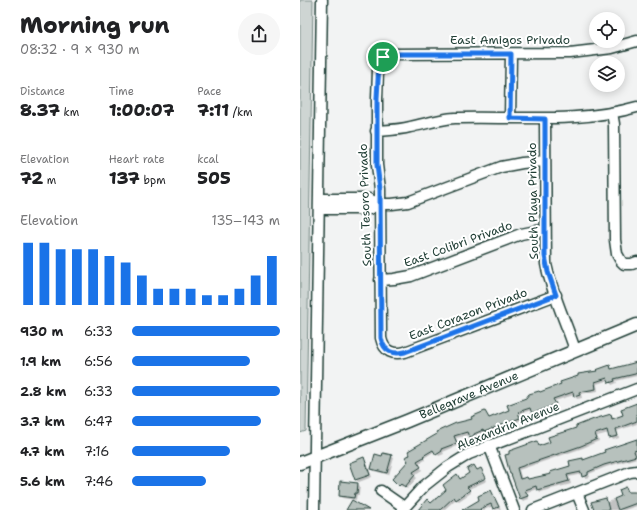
<!DOCTYPE html>
<meta charset="utf-8">
<style>
body{margin:0;font-family:"Shantell Sans",sans-serif;background:#f6f6f6;color:#202124;height:100vh;display:flex;flex-direction:column;font-size:15px;white-space:nowrap}
*{box-sizing:border-box;margin:0}
p{font-size:13px;color:#757577}
.icon{flex:none;width:22px;height:22px;fill:none;stroke:currentColor;stroke-width:2;stroke-linecap:round;stroke-linejoin:round}
.map{position:relative;flex:1;overflow:hidden}
.drawer{display:flex;flex-direction:column;background:#fff;width:300px}
.drawer>*{flex:none}
.controls{position:absolute;left:289px;top:12px;display:grid;gap:8px}
.controls a{display:grid;place-items:center;width:36px;height:36px;border-radius:50%;background:#fff;box-shadow:0 2px 10px #0003;font-size:20px}
.pin{position:absolute;display:grid;place-items:center;width:34px;height:34px;color:#fff;margin:-17px;border:2px solid #fff;border-radius:50%;box-shadow:0 1px 4px #0007}
.round{display:grid;place-items:center;flex:none;width:42px;height:42px;border-radius:21px;background:#f6f6f6}
.headline{display:flex;align-items:center;justify-content:space-between;height:68px;padding:0 20px}
h1{font-size:22px;font-weight:800;line-height:30px}
.stats{display:grid;grid-template-columns:repeat(3,1fr);gap:6px;height:68px;padding:4px 20px}
.stats div{display:grid;align-content:center}
.stats b{font-size:17px;font-weight:800}
.stats small{font-size:11px;font-weight:400}
.stats p{font-size:11px}
.chart{height:112px;padding:8px 20px}
.chart p{display:flex;justify-content:space-between}
.chart svg{width:100%;height:72px;margin-top:4px;stroke:#1a73e8;stroke-width:6}
ul{padding:0 20px;list-style:none;font-size:13px}
li{display:grid;grid-template-columns:64px 48px 1fr;align-items:center;height:30px}
li i{height:10px;border-radius:5px;background:#1a73e8}
main{display:flex;flex:1;min-height:0}
.map>svg:first-child{display:block}
</style>
<main>
<section class="drawer">
<div class="headline"><div><h1>Morning run</h1><p>08:32 · 9 × 930 m</p></div><a class="round"><svg class="icon" aria-label="share" viewBox="0 0 24 24"><path d="M12 15V3M7 8l5-5 5 5M5 13v7h14v-7"/></svg></a></div>
<div class="stats">
<div><p>Distance</p><b>8.37<small> km</small></b></div>
<div><p>Time</p><b>1:00:07</b></div>
<div><p>Pace</p><b>7:11<small> /km</small></b></div>
</div>
<div class="stats">
<div><p>Elevation</p><b>72<small> m</small></b></div>
<div><p>Heart rate</p><b>137<small> bpm</small></b></div>
<div><p>kcal</p><b>505</b></div>
</div>
<div class="chart"><p><span>Elevation</span>135–143 m</p>
<svg viewBox="0 0 160 44" preserveAspectRatio="none"><path d="M5 44V6M15 44V6M25 44V10M35 44V10M45 44V10M55 44V14M65 44V18M75 44V26M85 44V34M95 44V34M105 44V34M115 44V38M125 44V38M135 44V34M145 44V26M155 44V14"/></svg>
</div>
<ul>
<li><b>930 m</b>6:33<i style="width:100%"></i></li>
<li><b>1.9 km</b>6:56<i style="width:80%"></i></li>
<li><b>2.8 km</b>6:33<i style="width:100%"></i></li>
<li><b>3.7 km</b>6:47<i style="width:87%"></i></li>
<li><b>4.7 km</b>7:16<i style="width:66%"></i></li>
<li><b>5.6 km</b>7:46<i style="width:50%"></i></li>
</ul>
</section>
<div class="map">
<svg width="337" height="510" viewBox="0 0 337 510">
<rect width="100%" height="100%" fill="#f2f3f3"/>
<filter id="ink" filterUnits="userSpaceOnUse"><feTurbulence type="fractalNoise" baseFrequency=".025" numOctaves="2"/><feDisplacementMap in="SourceGraphic" scale="8" xChannelSelector="R" yChannelSelector="G"/><feConvolveMatrix kernelMatrix="1 2 1 2 8 2 1 2 1" color-interpolation-filters="sRGB"/></filter>
<g filter="url(#ink)">
<path fill="#ced5d3" stroke="#768984" d="M0 0H13L6 431 0 433Z"/>
<path fill="#0003" d="M337 364V376L316 381 317 383 312 385 309 380 297 384 298 391 281 394 282 398 277 399 274 395 255 401 257 406 235 415 232 410 219 414 222 420 187 434 185 432 175 436 176 438 172 439 169 435 156 438 159 445 143 452 144 454 139 456 135 451 124 458 125 460 119 464 122 470 114 475 117 478 107 489 104 485 102 487 93 479 109 462 185 412 190 419 210 410 240 393 310 367 312 369Z
M337 404V424L317 431 319 438 313 440 309 433 297 436 299 441 283 448 219 470 222 480 227 478 229 480 252 474 271 467 282 459 284 461 337 441V453H336L337 458 306 467 289 474 290 477 285 478 282 474 269 477 271 484 240 492 238 489 227 492 229 499 223 501 221 499 211 473 237 442 240 447 251 443 278 428 311 415 314 419 325 415Z
M91 456 94 458 89 475 74 471 72 469 82 457Z
M63 459 66 461 72 477 59 482 56 480 50 463Z
M177 471H183L187 481 169 489 171 493 159 501 156 499 144 510H120L131 504 161 480Z
M41 482 58 484 60 486 59 495H57L56 500 42 498 40 496Z
M326 488 329 493H337V506L325 510H295L305 499 308 502 323 496Z
M191 491 201 509 195 510 193 506 184 510H164L180 500Z"/>
<path fill="#b7c1bd" stroke="#1f3d34" d="M337 362V373L335 374 314 379 315 381 309 383 307 378 295 382 296 389 279 392 280 395 274 397 273 392 253 399 256 404 232 414 230 408 218 412 220 418 184 432 183 430 174 434V436L169 437 167 432 154 436 157 443 141 449 142 451 136 455 133 450 123 456 124 457 117 461 121 467 113 472 115 475 105 487 101 484 99 486 92 479 108 461 105 457 110 455 108 451 137 434 136 432 156 423 172 419 171 417 185 411 189 418 209 410 207 405 226 398 229 394 239 391 240 392 261 384 260 382 278 376V374L297 371 296 370 310 365 311 369Z
M337 403V421L316 429 318 436 309 438 307 430 295 434 297 439 281 446 217 468 220 479 227 477 228 479 251 474 250 472 270 466 269 461 283 458V460L305 452 304 450 337 439V450L334 451 336 456 304 465 288 472V475L282 477 281 472 267 475 269 481 237 490 236 486 225 490 228 496 220 499 211 474H210L205 455 209 454V451L237 441 239 446 250 442 248 437 276 428V426L294 419 311 414 312 419 323 415 321 409Z
M83 453 92 455 87 473 71 469 75 454 82 456Z
M64 457 70 475 55 480 49 463Z
M174 465 177 470 181 468 186 478 167 487 170 490 156 500 154 497 140 510H118L127 499 131 503 146 490 143 485 148 481 157 474 160 479 169 473 167 469Z
M40 481 58 483 57 493H55L54 498 39 496Z
M326 487 328 492H337V503L318 510 314 499 321 496 319 490Z
M191 490 199 507 193 509 191 504 180 509 181 510H162L179 500 178 496Z
M306 498 309 510H294L291 502Z
M52 500 69 510H46Z"/>
<g fill="none" stroke-linecap="round" stroke-linejoin="round">
<defs>
<path id="minor" d="M312 113 314 124 315 240 317 254 321 261 324 264H332L337 262
M210 118 211 54
M245 119 246 264C252 294 266 322 275 350
M76 131C88 130 99 130 110 127 125 124 139 119 155 118 216 116 277 124 337 107
M79 204H92L108 202 201 167 222 163 245 161
M19 209H69L79 204 69 199H19
M80 280 94 279 111 276 221 234 236 231H245
M256 295 105 352C93 355 84 352 81 338L80 189 77 165V99L78 70 80 60 83 57 90 54 270 53 312 48 337 41
M189 445 214 510
M81 491 104 507
M277 493 284 510
M14 510 22 0
M102 510 124 486 148 467 169 454 337 389
M233 510 330 472 337 471"/>
<g id="major">
<path id="s1" d="M0 463 107 421 337 325"/>
</g>
</defs>
<use href="#minor" stroke="#1f3d34" stroke-width="13"/>
<use href="#major" stroke="#1f3d34" stroke-width="15"/>
<use href="#minor" stroke="#fff" stroke-width="10"/>
<use href="#major" stroke="#fff" stroke-width="12"/>
</g>
</g>
<g fill="none" stroke-linecap="round" stroke-linejoin="round" filter="url(#ink)">
<defs>
<path id="route" d="M90 54H211L210 118 245 119V256L248 272 256 295 105 352C93 355 84 352 81 338L80 189 77 165V98L79 63 83 57Z"/>
</defs>
<use href="#route" stroke="#fff" stroke-width="8"/>
<use href="#route" stroke="#1a73e8" stroke-width="5"/>
</g>
<g text-anchor="middle" stroke-width="4" stroke-linejoin="round" paint-order="stroke">
<g font-size="12" fill="#1f3d34" stroke="#fff">
<text x="210" y="44">East Amigos Privado</text>
<text transform="translate(233 201) rotate(-91)" y="4">South Playa Privado</text>
<text transform="translate(65 205) rotate(-92)" y="4">South Tesoro Privado</text>
<text transform="translate(158 244) rotate(-20)" y="4">East Colibri Privado</text>
<text transform="translate(168 314) rotate(-21)" y="4">East Corazon Privado</text>
<text dy="4" stroke="none"><textPath href="#s1" startOffset="182">Bellegrave Avenue</textPath></text>
<text transform="translate(208 426) rotate(-22)" y="4">Alexandria Avenue</text>
</g>
</g>
</svg>
<div class="controls">
<a><svg class="icon" aria-label="locate" viewBox="0 0 24 24"><circle cx="12" cy="12" r="6"/><path d="M12 2v4M12 18v4M2 12h4M18 12h4"/></svg></a>
<a><svg class="icon" aria-label="layers" viewBox="0 0 24 24"><path d="M12 4l9 5-9 5-9-5zM3 14l9 5 9-5"/></svg></a>
</div>
<div class="pin" style="left:83px;top:57px;background:#1e9e55"><svg class="icon" aria-label="arrive" viewBox="0 0 24 24"><path d="M6 21V4h12l-3 4 3 4H6"/></svg></div>
</div>
</main>
